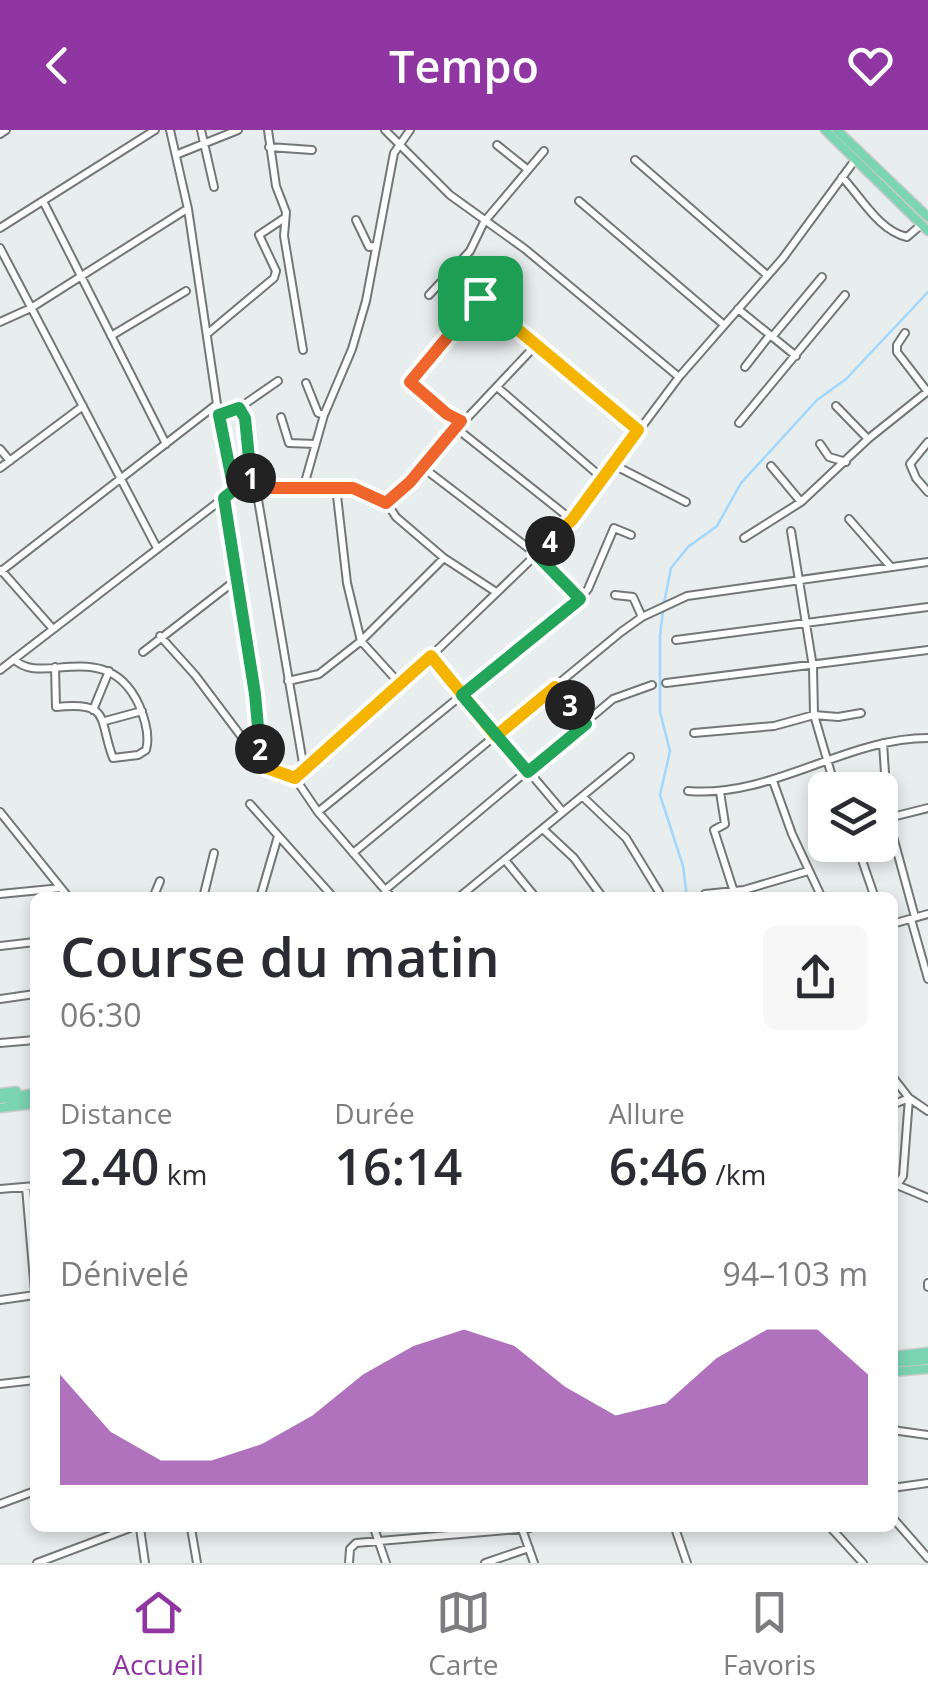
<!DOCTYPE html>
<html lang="fr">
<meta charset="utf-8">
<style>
body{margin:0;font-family:"Open Sans",sans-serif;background:#f7f7f7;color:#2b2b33;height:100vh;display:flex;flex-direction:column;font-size:38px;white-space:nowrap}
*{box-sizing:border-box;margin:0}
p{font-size:32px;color:#7c7c81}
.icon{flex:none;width:55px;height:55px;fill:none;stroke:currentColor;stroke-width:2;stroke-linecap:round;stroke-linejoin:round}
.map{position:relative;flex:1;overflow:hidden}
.details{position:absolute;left:30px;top:762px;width:868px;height:640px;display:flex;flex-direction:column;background:#fff;border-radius:15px;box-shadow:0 5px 15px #0003}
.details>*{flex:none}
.tools{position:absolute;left:808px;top:642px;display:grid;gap:20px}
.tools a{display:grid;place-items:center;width:90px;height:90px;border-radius:15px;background:#fff;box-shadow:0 5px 15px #0003;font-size:50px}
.pin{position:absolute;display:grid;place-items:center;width:85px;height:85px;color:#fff;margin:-42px;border-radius:20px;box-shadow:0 5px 15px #0006}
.km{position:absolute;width:50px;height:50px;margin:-25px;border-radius:50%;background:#222;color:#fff;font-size:28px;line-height:50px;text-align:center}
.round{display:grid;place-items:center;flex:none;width:105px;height:105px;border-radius:15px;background:#f7f7f7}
.overview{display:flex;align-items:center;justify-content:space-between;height:170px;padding:0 30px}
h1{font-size:55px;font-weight:600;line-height:75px}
.stats{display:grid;grid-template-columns:repeat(3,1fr);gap:15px;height:170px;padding:10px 30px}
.stats div{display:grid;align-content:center}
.stats b{font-size:50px;font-weight:600}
.stats small{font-size:28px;font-weight:400}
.stats p{font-size:28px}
.chart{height:280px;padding:20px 30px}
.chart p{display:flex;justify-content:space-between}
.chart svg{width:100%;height:180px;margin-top:10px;fill:#9036a2;opacity:.7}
header{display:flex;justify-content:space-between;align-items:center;height:130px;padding:0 30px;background:#9036a2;color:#fff;font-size:45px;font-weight:600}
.tabs{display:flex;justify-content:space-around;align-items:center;height:140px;border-top:2px solid #e1e1e2;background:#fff;font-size:28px;color:#7c7c81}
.tabs a{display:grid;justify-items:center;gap:5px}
.tabs .current{color:#9036a2}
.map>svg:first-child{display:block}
</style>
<header><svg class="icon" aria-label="back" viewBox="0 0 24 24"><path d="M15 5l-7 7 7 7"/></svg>Tempo<svg class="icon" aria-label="heart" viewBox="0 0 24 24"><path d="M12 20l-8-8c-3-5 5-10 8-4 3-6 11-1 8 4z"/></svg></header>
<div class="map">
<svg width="928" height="1433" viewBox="0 0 928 1433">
<rect width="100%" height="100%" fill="#e8eded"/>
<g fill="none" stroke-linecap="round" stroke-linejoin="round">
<path stroke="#a2d7fe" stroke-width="2.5" d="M664 473 671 438 688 417 717 396 741 353 817 270 846 249 928 162
M663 481 660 505V582L670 621 660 665 683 736 687 768"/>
<defs>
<path id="minor" d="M170 0 188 79 217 274 234 360
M201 0 214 57
M268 0 276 56 286 82 284 106 303 220
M385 0 450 65 525 119 679 247
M0 4 6 0
M497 15 527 39
M269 17 312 20
M178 24 238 0
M635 30 767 145
M842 47C861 67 879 101 907 107L921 95
M43 71 166 314
M579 71 723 194
M356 90 369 117 374 116
M0 98 155 0
M0 118 157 418
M453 141 638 300
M429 165 470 121 484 92 544 21
M738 179 796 226
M0 192 31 178 187 79
M905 203 897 215V222L927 261
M207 204 274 148 276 141 259 105 283 89
M111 206 186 161
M772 207 822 147
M745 237 770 205
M306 253 318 283 324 285
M497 257 601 347
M836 276 868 309
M239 278 245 288 251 358
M219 285 239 278 278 251
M281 287 289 313 315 314
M461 291 447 284 410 249 480 168
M739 293 845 165
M456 298 572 390
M928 312 910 334 916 348 928 362
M820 314 829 327 846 332
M0 319 10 331
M612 334 686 372
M421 336 536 424 580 469
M771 336 801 372
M0 338 83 276
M336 357 347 453 361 511 400 554
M256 358 304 639
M303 359 324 285 352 219 366 171 394 23 410 0
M223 368 263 632 267 639 295 648 318 682 392 768
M387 373 536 215
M849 389 891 437
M791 401 813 537 814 585 836 660
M744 408 801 372 868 309 928 261
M1 440 53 499
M0 442 217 274
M615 465 633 467 642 487
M160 506 195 545 247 614 260 624
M676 510 928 477
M143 522 236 450
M432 527 563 682
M14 529C40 558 107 505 139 575 145 589 150 606 146 620L138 625 113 628C98 589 112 571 56 577L55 537
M0 540 234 360 336 357 365 363 387 373 396 387 444 428 496 462
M288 551 319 544 361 511 444 428
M666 553 928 520
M555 557 587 594
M93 580 109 541
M105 591 142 581
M694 603 774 596 814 585 838 587 861 583
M883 613 888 688 915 787
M295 648 431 526 572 390 679 247 783 128 855 30
M773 651 792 704 822 768
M688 661C773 668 845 608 928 608
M720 662 725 694 714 700 734 762
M583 667 626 708 659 762
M250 674 334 768
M0 682 69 768
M318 682 580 469 588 459 614 398 631 405
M888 688 928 678
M544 700 574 728 603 768
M860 715 863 733 875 768
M353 723 621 502 642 487 687 466 928 432
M505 730 536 768
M385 760 613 569 652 555
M0 764 61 758
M705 764 744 760 808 741
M153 768 160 751
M203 768 214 723
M260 768 278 706
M458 768 630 627
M911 789 928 849
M892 794 928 784
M0 816 35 812
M0 869 35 864
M0 913 35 910
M892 946 909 968 928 981
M892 975 909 968 903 1046 897 1055
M892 1053 928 1068
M26 1057 35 1162
M0 1059 35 1056
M928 1153V1157
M0 1170 35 1165
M0 1254 35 1250
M892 1300 928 1305
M892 1358 928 1353
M0 1374 35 1361
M892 1387 928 1428
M140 1398 145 1433
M191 1398 197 1433
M374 1398 386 1433
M675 1398 687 1433
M831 1398 863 1433
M522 1399 534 1433
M37 1433 130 1398
M349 1433 350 1419 356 1413 530 1398
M485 1433 529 1418"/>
<path id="major" d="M825 0 928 101
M837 0 928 87
M0 963 16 961
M0 969 35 963
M9 969H35
M0 978 35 974
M892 1226 928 1222
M892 1233 928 1230
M892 1242 928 1239"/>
</defs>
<use href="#minor" stroke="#737877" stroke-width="10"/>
<use href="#major" stroke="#cacaca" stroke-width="11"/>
<use href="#minor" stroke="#fff" stroke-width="6"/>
<use href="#major" stroke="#7bd4b3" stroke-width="8"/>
</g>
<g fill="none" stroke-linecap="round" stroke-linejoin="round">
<defs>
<path id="split-1" d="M251 348V358H353L386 373 410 352 461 291 447 284 410 252 480 168"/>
<path id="split-2" d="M251 348 245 288 239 278 219 285 234 360 224 368 255 564 260 619"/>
<path id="split-3" d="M260 619 267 638 295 648 431 526 496 606 555 557 570 575"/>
<path id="split-4" d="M550 411 536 424 580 469 462 565 528 642 586 594 570 575"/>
<path id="split-5" d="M480 168 638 300 572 390 550 411"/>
</defs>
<use href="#split-1" stroke="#fff" stroke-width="20"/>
<use href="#split-2" stroke="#fff" stroke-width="20"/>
<use href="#split-3" stroke="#fff" stroke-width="20"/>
<use href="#split-4" stroke="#fff" stroke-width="20"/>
<use href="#split-5" stroke="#fff" stroke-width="20"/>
<use href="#split-1" stroke="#f0652b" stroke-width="12"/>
<use href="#split-2" stroke="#22a559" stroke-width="12"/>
<use href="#split-3" stroke="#f5b400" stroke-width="12"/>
<use href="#split-4" stroke="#22a559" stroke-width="12"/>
<use href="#split-5" stroke="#f5b400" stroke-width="12"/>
</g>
</svg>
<div class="tools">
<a><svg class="icon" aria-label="layers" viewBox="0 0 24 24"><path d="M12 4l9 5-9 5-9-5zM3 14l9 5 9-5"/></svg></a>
</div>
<div class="pin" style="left:480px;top:168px;background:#1e9e55"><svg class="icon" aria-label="arrive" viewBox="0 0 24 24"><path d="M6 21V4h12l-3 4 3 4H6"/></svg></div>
<b class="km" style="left:251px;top:348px">1</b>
<b class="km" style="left:260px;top:619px">2</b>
<b class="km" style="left:570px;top:575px">3</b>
<b class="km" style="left:550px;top:411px">4</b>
<section class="details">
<div class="overview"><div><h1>Course du matin</h1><p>06:30</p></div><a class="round"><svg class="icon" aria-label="share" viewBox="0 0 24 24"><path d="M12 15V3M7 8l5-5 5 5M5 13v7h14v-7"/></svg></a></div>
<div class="stats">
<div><p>Distance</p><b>2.40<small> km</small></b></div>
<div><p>Durée</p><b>16:14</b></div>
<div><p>Allure</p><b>6:46<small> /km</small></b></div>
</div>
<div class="chart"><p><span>Dénivelé</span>94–103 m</p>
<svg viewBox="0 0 160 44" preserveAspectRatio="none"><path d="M0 44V17L10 31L20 38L30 38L40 34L50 27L60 17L70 10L80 6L90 10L100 20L110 27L120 24L130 13L140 6L150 6L160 17V44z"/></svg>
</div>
</section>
</div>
<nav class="tabs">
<a class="current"><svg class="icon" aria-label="home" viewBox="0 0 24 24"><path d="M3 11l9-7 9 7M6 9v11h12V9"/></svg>Accueil</a>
<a><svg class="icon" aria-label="map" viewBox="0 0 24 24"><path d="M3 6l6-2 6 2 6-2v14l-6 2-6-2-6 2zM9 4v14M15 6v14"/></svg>Carte</a>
<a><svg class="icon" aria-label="saved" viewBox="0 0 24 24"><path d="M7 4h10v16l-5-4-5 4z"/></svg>Favoris</a>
</nav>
